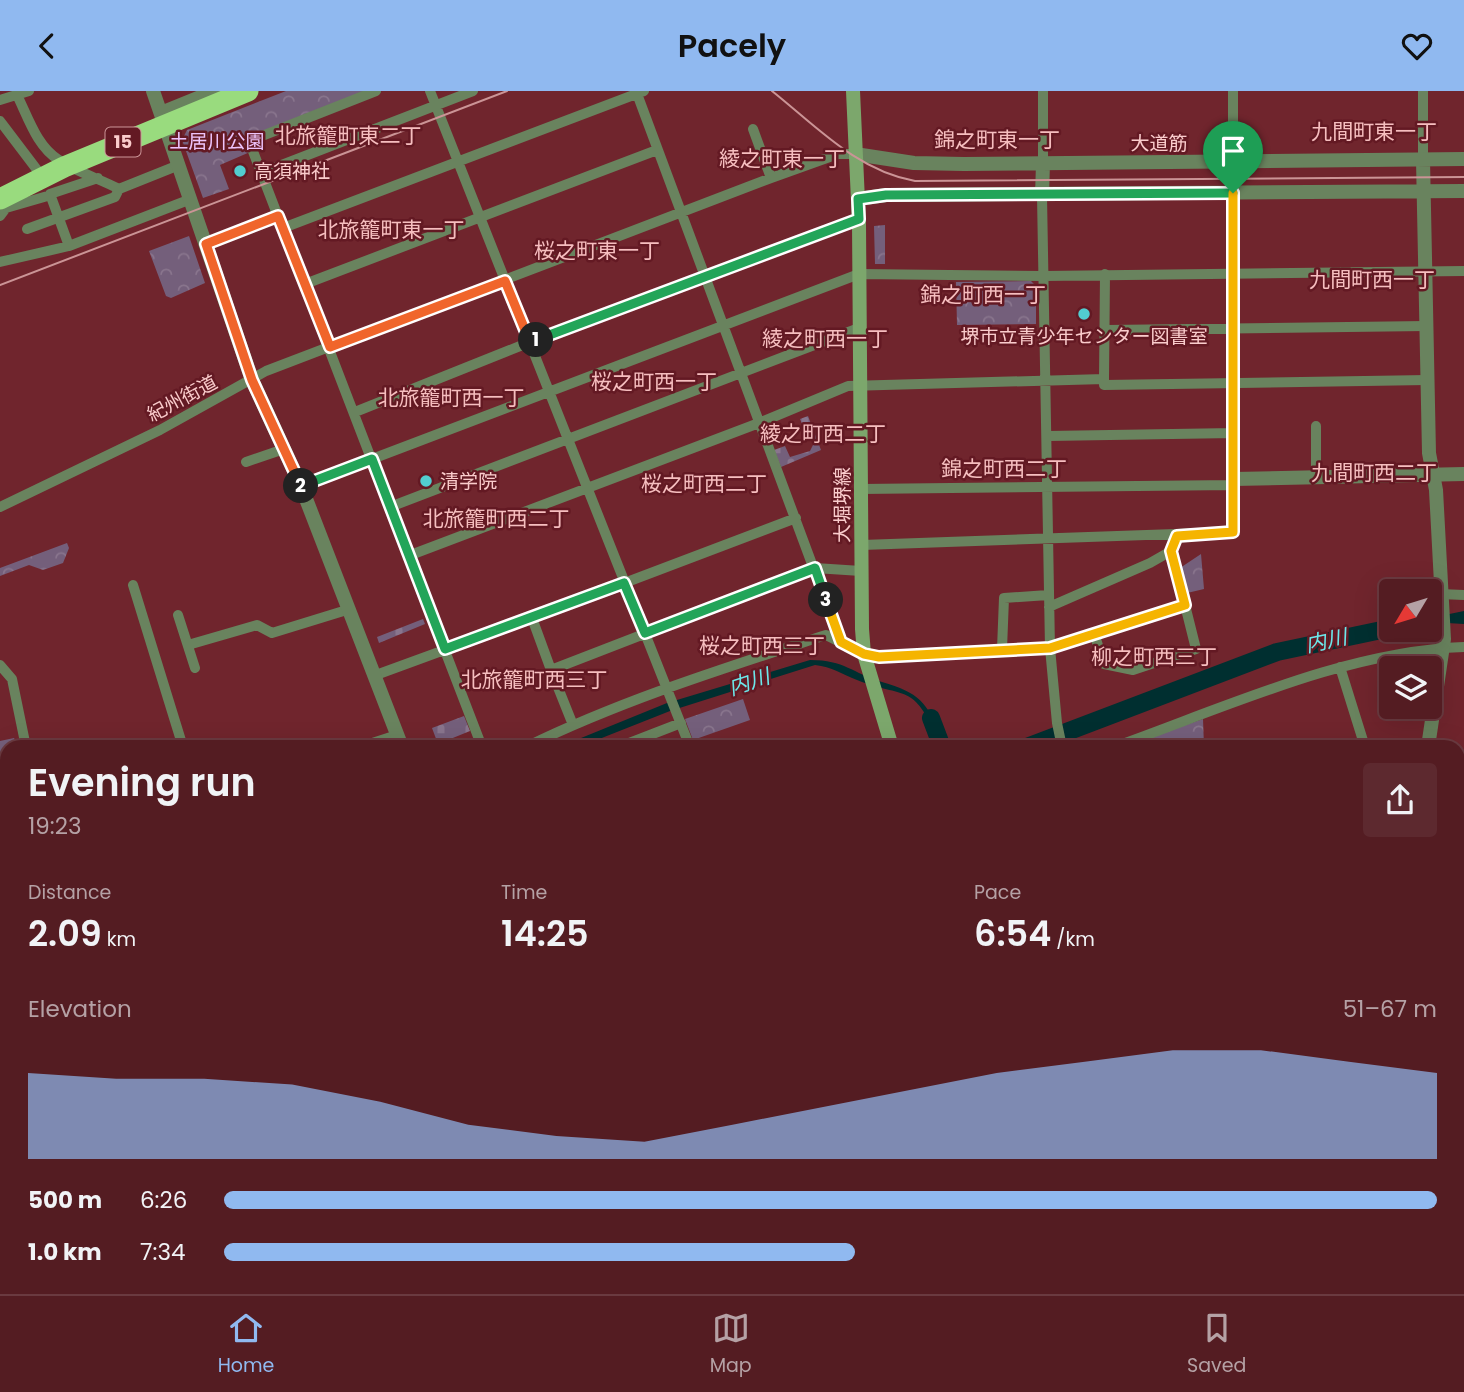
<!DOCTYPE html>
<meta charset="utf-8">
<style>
body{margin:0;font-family:Poppins,"Noto Sans JP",sans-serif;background:#5d292f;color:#f1f3f6;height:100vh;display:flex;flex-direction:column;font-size:26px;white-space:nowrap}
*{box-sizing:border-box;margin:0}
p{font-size:23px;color:#b5a1a5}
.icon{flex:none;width:38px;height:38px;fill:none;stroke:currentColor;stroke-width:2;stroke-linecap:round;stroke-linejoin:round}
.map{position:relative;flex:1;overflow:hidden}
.drawer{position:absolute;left:0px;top:649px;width:1465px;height:555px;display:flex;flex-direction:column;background:#541c22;border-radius:21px 21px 0 0;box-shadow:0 7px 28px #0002,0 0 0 2px #6a3a40}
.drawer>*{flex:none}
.needle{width:46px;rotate:232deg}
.fabs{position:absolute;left:1379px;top:488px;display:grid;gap:14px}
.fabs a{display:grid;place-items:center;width:63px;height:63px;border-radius:7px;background:#541c22;box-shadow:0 7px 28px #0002,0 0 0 2px #6a3a40;font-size:35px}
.pin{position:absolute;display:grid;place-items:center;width:60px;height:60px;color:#fff;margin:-72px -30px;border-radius:50% 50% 50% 0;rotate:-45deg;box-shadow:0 0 7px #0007}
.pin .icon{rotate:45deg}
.km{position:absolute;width:35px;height:35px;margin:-18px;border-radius:50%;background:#222;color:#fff;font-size:19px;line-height:35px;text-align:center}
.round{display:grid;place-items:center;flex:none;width:74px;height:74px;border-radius:7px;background:#5d292f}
.head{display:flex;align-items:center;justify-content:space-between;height:119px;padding:0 28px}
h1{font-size:38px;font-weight:600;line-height:52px}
.metrics{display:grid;grid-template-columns:repeat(3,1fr);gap:10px;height:119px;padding:7px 28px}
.metrics div{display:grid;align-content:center}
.metrics b{font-size:35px;font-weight:600}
.metrics small{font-size:19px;font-weight:400}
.metrics p{font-size:19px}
.chart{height:196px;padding:14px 28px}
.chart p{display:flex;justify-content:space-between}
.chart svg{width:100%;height:126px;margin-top:7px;fill:#90b9f0;opacity:.7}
ul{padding:0 28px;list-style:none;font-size:23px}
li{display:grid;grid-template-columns:112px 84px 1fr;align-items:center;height:52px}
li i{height:18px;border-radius:9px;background:#90b9f0}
header{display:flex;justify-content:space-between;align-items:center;height:91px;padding:0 28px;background:#90b9f0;color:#111;font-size:32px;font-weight:600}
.tabs{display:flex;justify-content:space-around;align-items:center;height:98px;border-top:2px solid #6a3a40;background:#541c22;font-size:19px;color:#b5a1a5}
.tabs a{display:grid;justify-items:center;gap:4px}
.tabs .on{color:#90b9f0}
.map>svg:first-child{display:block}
</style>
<header><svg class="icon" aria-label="back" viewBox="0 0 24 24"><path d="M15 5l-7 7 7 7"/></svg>Pacely<svg class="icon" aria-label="heart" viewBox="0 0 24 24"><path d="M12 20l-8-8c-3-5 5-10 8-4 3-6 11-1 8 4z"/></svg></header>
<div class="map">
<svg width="1464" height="1203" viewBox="0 0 1464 1203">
<defs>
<pattern id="cemetery-stones" width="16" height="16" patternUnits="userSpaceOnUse" patternTransform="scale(1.75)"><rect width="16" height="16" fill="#745f7b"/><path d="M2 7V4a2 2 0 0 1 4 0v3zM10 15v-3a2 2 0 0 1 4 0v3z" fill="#89758d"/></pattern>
<pattern id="park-crowns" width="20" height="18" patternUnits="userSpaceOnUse" patternTransform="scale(1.75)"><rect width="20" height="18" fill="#745f7b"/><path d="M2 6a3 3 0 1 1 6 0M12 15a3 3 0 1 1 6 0" fill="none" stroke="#89758d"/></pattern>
</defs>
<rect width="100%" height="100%" fill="#70252d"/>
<path fill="url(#cemetery-stones)" d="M808 325 821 359 781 376 774 359 785 355 790 366 810 360 814 352 807 331 802 333 800 328Z
M423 528 425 533 379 552 377 546Z
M464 625 470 640 438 653 432 637Z"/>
<path fill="url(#park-crowns)" d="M286 0H365L245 47 250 61 220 74 229 98 203 107 182 49 187 39Z
M885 134V173H875L874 135Z
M189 145 205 192 171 207 166 205 149 160Z
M1031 190 1036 195V233L957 234 956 191Z
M67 452 69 457 63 472 43 479 29 474 0 485V477Z
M1201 463 1204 498 1187 502 1180 477Z
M743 608 750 629 693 649 685 628Z
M1203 628 1204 656H1138L1136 651Z
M14 647 19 656H7V689L0 690V650Z
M1458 1030 1464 1049V1093L1458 1095Z"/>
<path fill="#002f30" d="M1464 520V533L1430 531V527Z
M810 569C845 569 852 582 882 591 919 602 927 610 941 647L937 648C914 591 905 608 857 589 842 583 832 576 815 574L670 620 579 656H559L667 612Z"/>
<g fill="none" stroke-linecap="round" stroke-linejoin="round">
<path stroke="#002f30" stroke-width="2.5" d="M0 765 7 768"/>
<path stroke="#002f30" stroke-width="18" d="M931 627 942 656
M1027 656 1277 561 1391 537"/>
<path stroke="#69835e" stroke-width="10" d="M376 0 249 50 482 656
M430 0 690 656
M636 0 841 551
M1233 0V71
M1423 0V69
M17 4C28 26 37 56 59 69 77 81 100 88 119 98L179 74
M0 9 29 0
M0 30 44 88
M753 38 771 87
M1043 72V0
M261 82 473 0
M1042 105 1050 557 1057 632 1062 656
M0 125 6 117 51 104
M283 137 644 0
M27 138 115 106 119 98
M206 153 278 125
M69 155 50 103 98 87
M0 171 69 155 191 108
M305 193 657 59
M1106 239 1426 235
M1104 288 1105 183
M355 321 530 251 859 128
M1316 335V387
M1048 345 1234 342
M246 371 284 358
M301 395 859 183 1044 185 1464 180
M861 398 1234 394
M0 416 160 339 266 280 771 87 838 63H855
M390 416 859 237
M862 454 1233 441 1232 102
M408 465 759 332 848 295 1104 288V294L1427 289
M133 494 183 656
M1440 503 1464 504
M1049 516 1150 472 1171 460
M178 524 195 577
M532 527 796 427
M1094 542 1104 573 1133 579 1196 558 1185 514
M188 554 257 534 272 542 350 518
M1002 558 1004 507 1048 504
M0 574 12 588 26 656
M1340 576 1365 656
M551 579 573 634
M376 584 532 527 551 579 815 477 861 480
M360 656 397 644
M526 656C622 609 725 577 826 544L864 563 879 566 1050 557 1185 514 1171 460 1177 445
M619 656 681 632
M1114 656C1224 617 1346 560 1464 556
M0 696 7 695
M1458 703 1464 704
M1458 842 1464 843
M1458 880H1464
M1458 937 1464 935"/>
<path stroke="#69835e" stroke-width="14" d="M153 0 252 289 301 395 402 656
M161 22 215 0
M855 63 914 72 964 73 1464 68
M1423 69 1429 362 1436 399 1444 548 1428 656
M1232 102 1233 71
M1042 105 1043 72
M858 108 886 104 1464 100
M1234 388 1464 383
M1458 964 1464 984
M423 1197V1203
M566 1197 568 1203"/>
<path stroke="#7ca76c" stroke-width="14" d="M853 0 859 132 862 538 864 563 892 656"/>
<path stroke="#92ce7a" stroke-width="19" d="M650 1197 737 1201 1427 1203
M98 1203 134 1197"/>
<path stroke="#cb9496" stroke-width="2" d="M772 0C816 35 857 80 915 90L1464 86
M0 194 507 0"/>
<path stroke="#cb9496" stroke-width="2.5" stroke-dasharray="3.5 7" stroke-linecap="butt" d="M0 717H7
M0 738 7 737
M1458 869 1464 870"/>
<path stroke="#99db7e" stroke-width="21" d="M0 108 64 76 248 0"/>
</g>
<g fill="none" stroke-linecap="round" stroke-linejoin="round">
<defs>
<path id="split-1" d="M536 249 859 128 858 108 886 104 1233 102"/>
<path id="split-2" d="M301 395 252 289 206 153 278 125 330 256 505 190 530 251 536 249"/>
<path id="split-3" d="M301 395 372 368 445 558 624 492 645 542 815 477 826 509"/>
<path id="split-4" d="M826 509 841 551 864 563 879 566 1050 557 1185 514 1171 460 1177 445 1233 441V102"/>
</defs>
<use href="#split-1" stroke="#fff" stroke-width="14"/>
<use href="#split-2" stroke="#fff" stroke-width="14"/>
<use href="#split-3" stroke="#fff" stroke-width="14"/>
<use href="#split-4" stroke="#fff" stroke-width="14"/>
<use href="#split-1" stroke="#22a559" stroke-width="9"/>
<use href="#split-2" stroke="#f0652b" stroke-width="9"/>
<use href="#split-3" stroke="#22a559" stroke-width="9"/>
<use href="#split-4" stroke="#f5b400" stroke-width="9"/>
</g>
<g fill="#52cdcf" stroke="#631923" stroke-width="2.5">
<circle cx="240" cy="80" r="7"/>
<circle cx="1084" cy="223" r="7"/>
<circle cx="426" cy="390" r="7"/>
</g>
<g text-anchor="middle" stroke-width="5" stroke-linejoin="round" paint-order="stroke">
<rect fill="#631923" stroke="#cd9699" stroke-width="2" x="105.5" y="36.5" width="35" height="29" rx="5"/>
<g font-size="18" font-weight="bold" fill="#facccc">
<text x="123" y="57">15</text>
</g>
<g font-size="19" fill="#edc3fb" stroke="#631923">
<text x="217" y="57">土居川公園</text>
</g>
<g font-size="19" fill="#facccc" stroke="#631923">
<text x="1159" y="59">大道筋</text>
<text transform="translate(182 307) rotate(-28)" y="7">紀州街道</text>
<text transform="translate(842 414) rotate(-90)" y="7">大堀堺線</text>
</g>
<g font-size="19" fill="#facccc" stroke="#631923" text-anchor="start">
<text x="254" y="87">高須神社</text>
<text x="1084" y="252" text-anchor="middle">堺市立青少年センター図書室</text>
<text x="440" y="397">清学院</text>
</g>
<g font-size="21" fill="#f6bebf" stroke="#631923">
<text x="1374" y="48">九間町東一丁</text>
<text x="348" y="52">北旅籠町東二丁</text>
<text x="997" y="56">錦之町東一丁</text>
<text x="782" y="75">綾之町東一丁</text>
<text x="391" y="146">北旅籠町東一丁</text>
<text x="597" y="167">桜之町東一丁</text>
<text x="1372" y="196">九間町西一丁</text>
<text x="983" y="211">錦之町西一丁</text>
<text x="825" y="255">綾之町西一丁</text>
<text x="654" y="298">桜之町西一丁</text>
<text x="451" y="314">北旅籠町西一丁</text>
<text x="823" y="350">綾之町西二丁</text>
<text x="1004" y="385">錦之町西二丁</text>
<text x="1374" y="389">九間町西二丁</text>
<text x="704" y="400">桜之町西二丁</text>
<text x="496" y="435">北旅籠町西二丁</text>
<text x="762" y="562">桜之町西三丁</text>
<text x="1154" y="573">柳之町西三丁</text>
<text x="534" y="596">北旅籠町西三丁</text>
</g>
<g font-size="21" font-style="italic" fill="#6ce8eb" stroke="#631923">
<text transform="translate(1326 550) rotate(-12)" y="7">内川</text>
<text transform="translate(749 591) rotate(-18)" y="7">内川</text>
</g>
</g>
</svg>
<div class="fabs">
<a><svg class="needle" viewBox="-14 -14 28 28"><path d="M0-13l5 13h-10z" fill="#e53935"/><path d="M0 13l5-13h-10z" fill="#b5a1a5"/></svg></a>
<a><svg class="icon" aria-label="layers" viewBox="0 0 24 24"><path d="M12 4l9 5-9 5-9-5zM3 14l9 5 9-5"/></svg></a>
</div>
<div class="pin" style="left:1233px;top:102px;background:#1e9e55"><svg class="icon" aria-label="arrive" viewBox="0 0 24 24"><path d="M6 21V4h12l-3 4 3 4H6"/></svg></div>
<b class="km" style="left:536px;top:249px">1</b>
<b class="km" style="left:301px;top:395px">2</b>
<b class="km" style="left:826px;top:509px">3</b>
<section class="drawer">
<div class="head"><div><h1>Evening run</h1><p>19:23</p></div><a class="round"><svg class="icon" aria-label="share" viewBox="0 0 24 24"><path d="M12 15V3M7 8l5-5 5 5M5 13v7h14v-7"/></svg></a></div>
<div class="metrics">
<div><p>Distance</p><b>2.09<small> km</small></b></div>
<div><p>Time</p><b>14:25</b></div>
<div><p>Pace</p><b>6:54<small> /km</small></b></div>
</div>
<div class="chart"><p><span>Elevation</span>51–67 m</p>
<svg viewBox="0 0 160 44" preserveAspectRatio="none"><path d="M0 44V14L10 16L20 16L30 18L40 24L50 32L60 36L70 38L80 32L90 26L100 20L110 14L120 10L130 6L140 6L150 10L160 14V44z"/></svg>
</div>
<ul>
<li><b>500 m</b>6:26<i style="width:100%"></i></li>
<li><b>1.0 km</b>7:34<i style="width:52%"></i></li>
</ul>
</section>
</div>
<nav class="tabs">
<a class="on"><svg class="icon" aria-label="home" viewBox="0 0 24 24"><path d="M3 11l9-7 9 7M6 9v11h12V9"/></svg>Home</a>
<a><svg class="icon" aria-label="map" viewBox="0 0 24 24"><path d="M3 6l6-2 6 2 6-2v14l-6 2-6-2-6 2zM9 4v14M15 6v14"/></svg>Map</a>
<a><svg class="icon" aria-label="saved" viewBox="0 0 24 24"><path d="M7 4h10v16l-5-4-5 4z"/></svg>Saved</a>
</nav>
